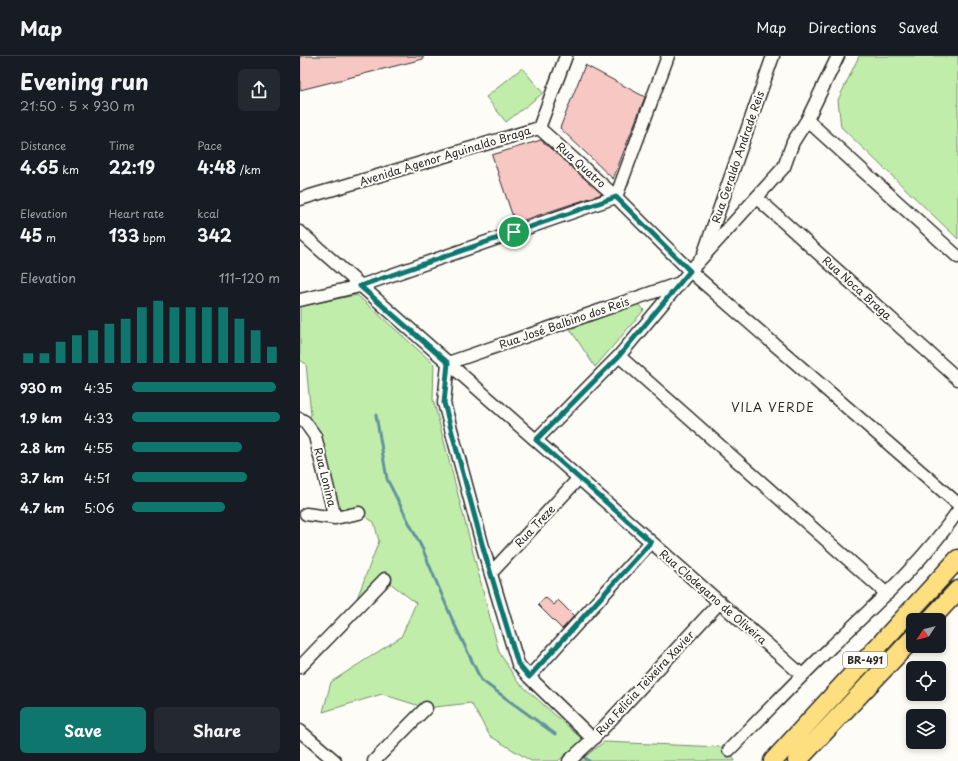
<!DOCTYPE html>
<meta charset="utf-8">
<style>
body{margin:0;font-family:"Playpen Sans",sans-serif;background:#242831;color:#f1f3f6;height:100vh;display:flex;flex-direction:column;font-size:15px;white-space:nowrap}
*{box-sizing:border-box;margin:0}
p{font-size:13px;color:#9ea1a6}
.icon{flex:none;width:22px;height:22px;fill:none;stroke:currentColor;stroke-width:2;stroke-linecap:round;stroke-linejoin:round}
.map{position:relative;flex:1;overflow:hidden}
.details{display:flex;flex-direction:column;background:#171b24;width:300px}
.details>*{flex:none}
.needle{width:26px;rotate:234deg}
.buttons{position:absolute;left:606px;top:557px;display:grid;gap:8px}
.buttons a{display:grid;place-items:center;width:40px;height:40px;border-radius:6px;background:#171b24;box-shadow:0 2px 6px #0003;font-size:20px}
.pin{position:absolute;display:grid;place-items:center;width:34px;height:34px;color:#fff;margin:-17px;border:2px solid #fff;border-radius:50%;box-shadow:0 1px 4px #0007}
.round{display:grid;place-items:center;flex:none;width:42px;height:42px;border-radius:6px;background:#242831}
.summary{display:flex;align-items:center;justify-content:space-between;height:68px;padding:0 20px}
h1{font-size:22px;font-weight:700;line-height:30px}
.figures{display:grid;grid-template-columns:repeat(3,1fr);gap:6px;height:68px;padding:4px 20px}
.figures div{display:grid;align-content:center}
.figures b{font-size:17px;font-weight:700}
.figures small{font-size:11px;font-weight:400}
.figures p{font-size:11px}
.chart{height:112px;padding:8px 20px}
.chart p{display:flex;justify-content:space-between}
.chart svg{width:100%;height:72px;margin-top:4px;stroke:#0f766e;stroke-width:6}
.primary-button{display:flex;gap:8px;margin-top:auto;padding:8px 20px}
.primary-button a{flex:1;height:46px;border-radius:6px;background:#0f766e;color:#fff;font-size:16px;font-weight:700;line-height:46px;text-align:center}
.primary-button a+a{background:#242831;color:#f1f3f6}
ul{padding:0 20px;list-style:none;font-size:13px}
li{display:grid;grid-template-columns:64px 48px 1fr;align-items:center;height:30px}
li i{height:10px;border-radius:5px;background:#0f766e}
header{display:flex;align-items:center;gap:24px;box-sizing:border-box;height:56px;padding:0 20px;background:#171b24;border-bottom:1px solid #363941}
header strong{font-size:19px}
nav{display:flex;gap:22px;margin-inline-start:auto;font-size:14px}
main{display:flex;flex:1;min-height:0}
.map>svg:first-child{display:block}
</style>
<header>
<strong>Map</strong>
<nav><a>Map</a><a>Directions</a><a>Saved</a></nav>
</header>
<main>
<section class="details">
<div class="summary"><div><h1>Evening run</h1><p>21:50 · 5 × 930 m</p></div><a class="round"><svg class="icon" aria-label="share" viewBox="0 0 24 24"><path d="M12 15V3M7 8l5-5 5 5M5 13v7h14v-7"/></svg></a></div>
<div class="figures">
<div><p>Distance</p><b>4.65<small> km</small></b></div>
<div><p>Time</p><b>22:19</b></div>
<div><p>Pace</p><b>4:48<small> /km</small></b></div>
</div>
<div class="figures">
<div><p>Elevation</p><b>45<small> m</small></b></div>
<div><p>Heart rate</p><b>133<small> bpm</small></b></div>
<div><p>kcal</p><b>342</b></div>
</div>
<div class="chart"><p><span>Elevation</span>111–120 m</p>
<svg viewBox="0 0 160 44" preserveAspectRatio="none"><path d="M5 44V38M15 44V38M25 44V31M35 44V27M45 44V24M55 44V20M65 44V17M75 44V10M85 44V6M95 44V10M105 44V10M115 44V10M125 44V10M135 44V17M145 44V24M155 44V34"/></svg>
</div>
<ul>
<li><b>930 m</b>4:35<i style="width:97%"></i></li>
<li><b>1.9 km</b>4:33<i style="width:100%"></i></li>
<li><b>2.8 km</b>4:55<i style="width:74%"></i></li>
<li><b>3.7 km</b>4:51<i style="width:78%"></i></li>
<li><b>4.7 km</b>5:06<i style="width:63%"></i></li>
</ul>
<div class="primary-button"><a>Save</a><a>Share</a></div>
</section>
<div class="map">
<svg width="658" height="705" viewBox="0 0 658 705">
<rect width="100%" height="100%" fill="#fdfcf7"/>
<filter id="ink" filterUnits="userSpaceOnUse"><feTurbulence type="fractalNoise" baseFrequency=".025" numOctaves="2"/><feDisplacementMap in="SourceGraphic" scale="8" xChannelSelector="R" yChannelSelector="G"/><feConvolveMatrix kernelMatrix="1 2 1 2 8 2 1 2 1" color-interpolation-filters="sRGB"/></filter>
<g filter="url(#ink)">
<path fill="#c1edaa" stroke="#768c6a" d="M559 0H658V183L541 71 538 44Z
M222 12 243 37 206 66 186 41Z
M57 239 134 308 133 343 199 596 217 625 283 684 258 705H231L190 680 171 647 126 652 82 638 23 656 31 626 101 581 116 547 85 523 56 545 79 485 74 466 59 457 35 462 5 366 11 359 6 308 0 304V250Z
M339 248 344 254 295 311 270 273Z
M304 686 421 691 429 694 435 705H279Z"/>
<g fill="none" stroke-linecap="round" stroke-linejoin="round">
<path stroke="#64939c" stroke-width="3" d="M76 359 87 423 123 494 152 563 181 624 255 678
M285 702 289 705"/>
</g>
<path fill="#f7c7c3" stroke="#2b2b2b" d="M0 0H123V3L0 34Z
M285 9 345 41 313 123 260 72Z
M241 84 302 138 215 167 192 99Z
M245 541 254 549 258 544 274 560 262 573 238 549Z"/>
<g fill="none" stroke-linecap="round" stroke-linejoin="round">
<defs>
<path id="minor" d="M507 64 658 201
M239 72 316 141 390 215 658 448
M457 142 658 323
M0 143 239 72 266 0
M0 176 502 619
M404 197 473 0
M0 244 60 230 316 141 368 0
M319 300 587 538
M0 363 5 366 15 380 35 462
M236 384 319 300 390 215 484 111 493 86 507 64 538 0
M6 458 35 462 59 457
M191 517 279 422
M0 611 85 523
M229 621 351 486
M0 675 35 705
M293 683 229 621 218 608 184 495 144 347 148 307 380 227
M429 694C463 660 496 625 530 592 575 549 623 506 658 455
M74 705 126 652
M269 705 293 683 420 546"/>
<path id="highway" d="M630 564 658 534
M473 705 658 503
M497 705 613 582"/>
</defs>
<use href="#minor" stroke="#2b2b2b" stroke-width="15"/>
<use href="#highway" stroke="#2b2b2b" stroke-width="21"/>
<use href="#minor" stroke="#fdfcf7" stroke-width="12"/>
<use href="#highway" stroke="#fedf80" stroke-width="18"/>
</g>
</g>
<g fill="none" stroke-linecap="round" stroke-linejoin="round" filter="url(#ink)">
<defs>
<path id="route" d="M316 141 390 215 319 300 236 384 351 486 229 621 218 608 184 495 144 347 148 307 60 230Z"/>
</defs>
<use href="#route" stroke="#fff" stroke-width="8"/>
<use href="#route" stroke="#0f766e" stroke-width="5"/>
</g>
<g text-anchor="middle" stroke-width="4" stroke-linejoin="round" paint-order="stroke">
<rect fill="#fdfcf7" stroke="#6a6a68" stroke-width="1" x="543" y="596" width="44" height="16" rx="3"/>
<g font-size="10" font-weight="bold" fill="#2b2b2b">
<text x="565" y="608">BR-491</text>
</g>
<g font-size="11" fill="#2b2b2b" stroke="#fdfcf7">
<text transform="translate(145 100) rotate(-17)" y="4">Avenida Agenor Aguinaldo Braga</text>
<text transform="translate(438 101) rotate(-71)" y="4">Rua Geraldo Andrade Reis</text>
<text transform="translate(281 109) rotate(42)" y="4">Rua Quatro</text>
<text transform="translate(557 232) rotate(42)" y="4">Rua Noca Braga</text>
<text transform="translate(264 267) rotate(-19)" y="4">Rua José Balbino dos Reis</text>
<text transform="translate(25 421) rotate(76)" y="4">Rua Lonina</text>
<text transform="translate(235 470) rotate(-47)" y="4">Rua Treze</text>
<text transform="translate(413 541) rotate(41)" y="4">Rua Clodegano de Oliveira</text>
<text transform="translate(345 627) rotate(-47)" y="4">Rua Felicia Teixeira Xavier</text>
</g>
<g font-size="12" letter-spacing="1" fill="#2b2b2b" stroke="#fdfcf7">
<text x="473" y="356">VILA VERDE</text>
</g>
</g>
</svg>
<div class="buttons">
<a><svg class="needle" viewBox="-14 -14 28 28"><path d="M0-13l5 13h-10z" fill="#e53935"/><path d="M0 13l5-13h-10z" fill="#9ea1a6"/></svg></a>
<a><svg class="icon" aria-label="locate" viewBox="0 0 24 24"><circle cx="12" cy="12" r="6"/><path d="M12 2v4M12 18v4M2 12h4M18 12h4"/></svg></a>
<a><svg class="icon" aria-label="layers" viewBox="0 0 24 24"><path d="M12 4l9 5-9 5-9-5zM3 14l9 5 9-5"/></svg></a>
</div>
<div class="pin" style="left:214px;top:176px;background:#1e9e55"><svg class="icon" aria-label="arrive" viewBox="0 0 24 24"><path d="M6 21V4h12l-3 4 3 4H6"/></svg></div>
</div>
</main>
